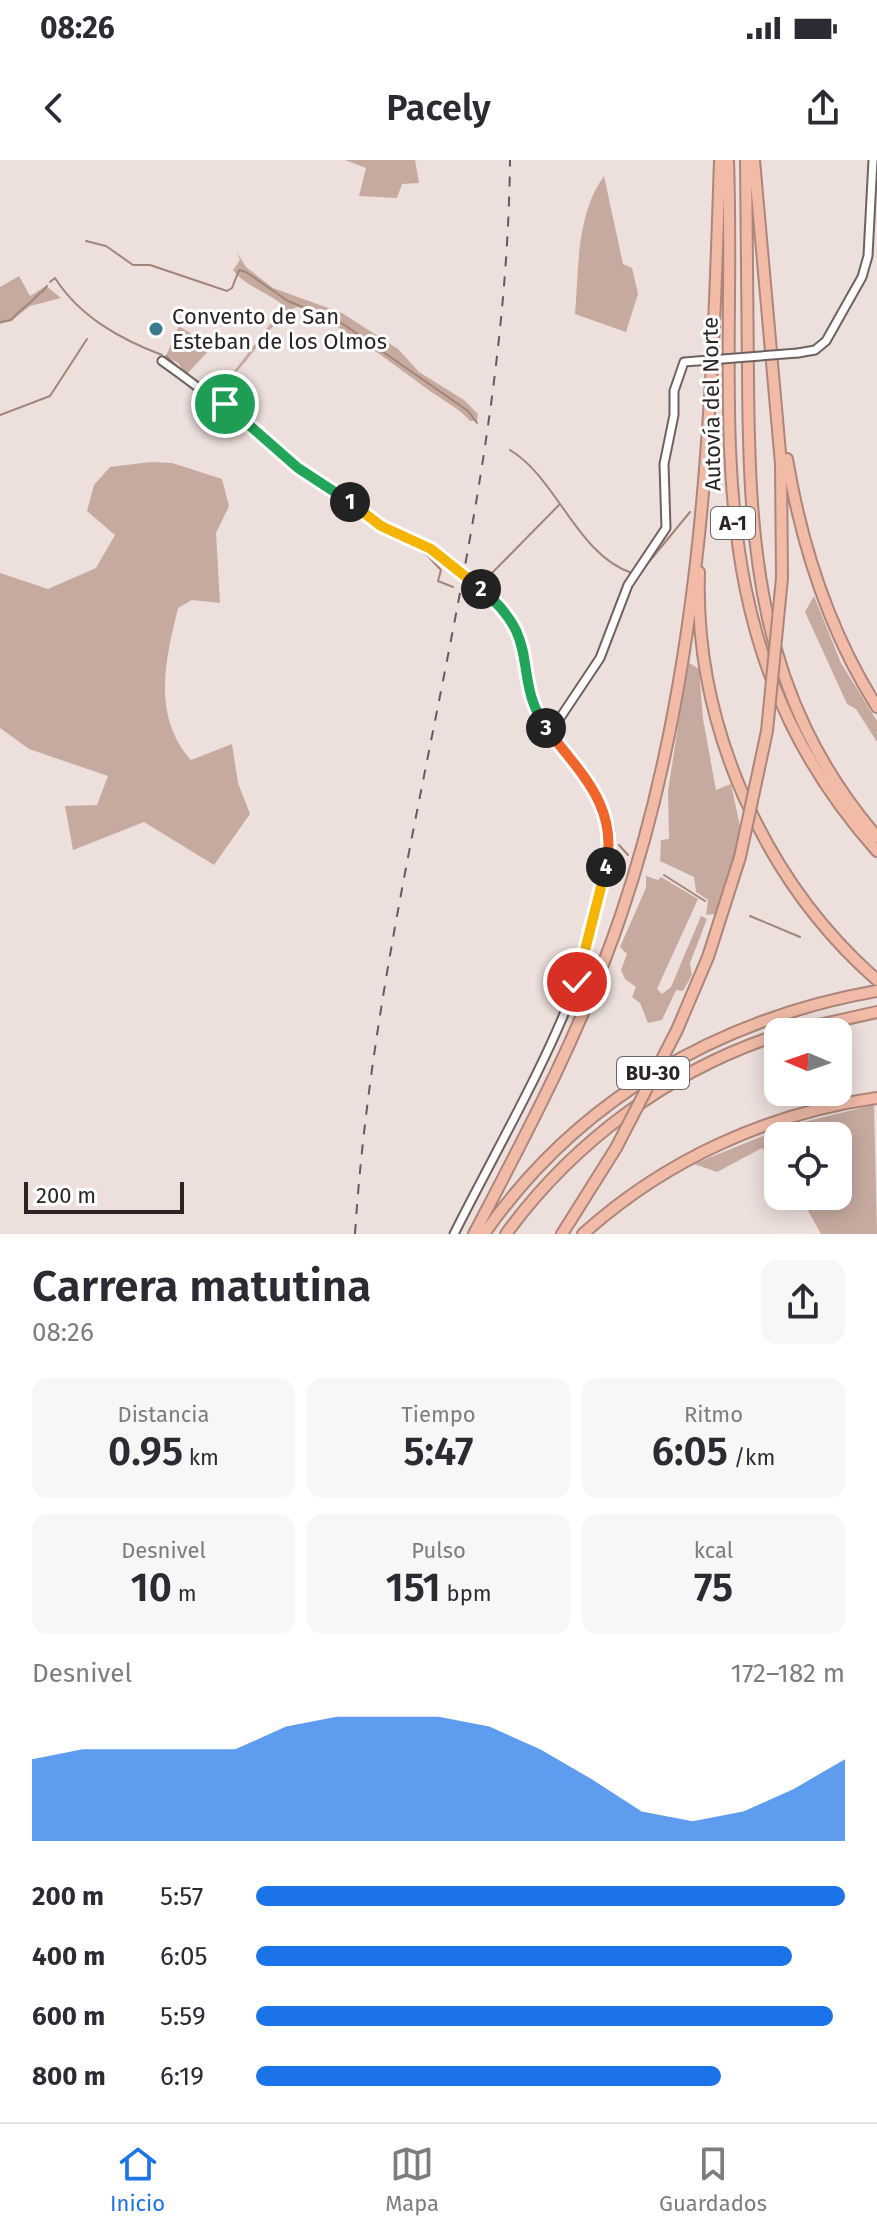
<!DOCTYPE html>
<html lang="es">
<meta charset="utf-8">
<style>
body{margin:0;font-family:"Fira Sans",sans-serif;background:#f7f7f7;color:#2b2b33;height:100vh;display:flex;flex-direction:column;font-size:30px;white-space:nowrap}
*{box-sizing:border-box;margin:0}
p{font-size:26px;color:#7c7c81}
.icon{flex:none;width:44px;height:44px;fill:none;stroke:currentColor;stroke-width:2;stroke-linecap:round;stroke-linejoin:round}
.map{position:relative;height:1074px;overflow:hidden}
.panel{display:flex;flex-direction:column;background:#fff;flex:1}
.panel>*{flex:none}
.needle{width:52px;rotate:272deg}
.buttons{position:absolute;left:764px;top:858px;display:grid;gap:16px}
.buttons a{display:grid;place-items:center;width:88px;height:88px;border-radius:16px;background:#fff;box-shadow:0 4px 20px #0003;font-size:40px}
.scale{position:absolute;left:24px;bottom:20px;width:160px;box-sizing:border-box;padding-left:8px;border:4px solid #2a2524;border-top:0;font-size:22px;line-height:28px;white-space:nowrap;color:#2a2524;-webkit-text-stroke:6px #fff;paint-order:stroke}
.pin{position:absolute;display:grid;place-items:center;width:68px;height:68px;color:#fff;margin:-34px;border:4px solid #fff;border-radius:50%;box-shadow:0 2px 8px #0007}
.km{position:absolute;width:40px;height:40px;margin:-20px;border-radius:50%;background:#222;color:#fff;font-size:22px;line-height:40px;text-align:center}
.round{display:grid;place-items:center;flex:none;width:84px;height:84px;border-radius:16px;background:#f7f7f7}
.headline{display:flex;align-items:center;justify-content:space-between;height:136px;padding:0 32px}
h1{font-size:44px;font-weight:600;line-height:60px}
.figures{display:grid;grid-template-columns:repeat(3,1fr);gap:12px;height:136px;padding:8px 32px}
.figures div{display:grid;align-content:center;border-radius:16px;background:#f7f7f7;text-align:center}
.figures b{font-size:40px;font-weight:600}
.figures small{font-size:22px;font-weight:400}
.figures p{font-size:22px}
.chart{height:224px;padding:16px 32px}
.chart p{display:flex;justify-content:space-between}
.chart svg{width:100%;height:144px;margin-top:8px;fill:#1a73e8;opacity:.7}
ul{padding:0 32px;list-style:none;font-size:26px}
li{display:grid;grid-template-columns:128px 96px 1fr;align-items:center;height:60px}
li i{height:20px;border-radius:10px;background:#1a73e8}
.status{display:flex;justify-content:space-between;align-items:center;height:56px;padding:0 40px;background:#fff;direction:ltr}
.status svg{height:22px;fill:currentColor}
header{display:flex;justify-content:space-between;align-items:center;height:104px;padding:0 32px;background:#fff;font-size:36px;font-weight:600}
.tab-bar{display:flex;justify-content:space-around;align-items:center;height:112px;border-top:2px solid #e1e1e2;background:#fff;font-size:22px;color:#7c7c81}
.tab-bar a{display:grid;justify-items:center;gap:4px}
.tab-bar .selected{color:#1a73e8}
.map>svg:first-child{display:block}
</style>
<div class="status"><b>08:26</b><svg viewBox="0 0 49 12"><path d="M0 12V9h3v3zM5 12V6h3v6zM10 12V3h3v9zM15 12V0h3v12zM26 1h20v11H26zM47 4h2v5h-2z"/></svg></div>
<header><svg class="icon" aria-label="back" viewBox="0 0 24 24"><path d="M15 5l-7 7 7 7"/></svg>Pacely<svg class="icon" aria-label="share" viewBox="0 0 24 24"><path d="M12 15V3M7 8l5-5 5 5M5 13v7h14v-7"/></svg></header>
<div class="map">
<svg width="877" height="1074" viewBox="0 0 877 1074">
<rect width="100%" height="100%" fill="#eddfdb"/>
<path fill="#c6aaa0" d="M345 0H415L419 23 402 24 397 38 359 36 366 8Z
M604 16 623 104 632 108 638 134 626 172 575 154C579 108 576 55 604 16Z
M236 91 246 107 273 128 342 153 398 189 419 212 464 240 478 254 477 261H470C458 247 445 242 430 231 387 200 348 168 299 147 278 148 249 205 229 218L284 146C270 133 244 126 233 110L240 100Z
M19 116 30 136 46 126 61 138 30 146 11 161 0 164V127Z
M179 166 212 187 186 215 178 203 166 196Z
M151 302 172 303 222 319 229 346 216 373 220 443 192 440 178 448C165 501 152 556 191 600L232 584 238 623 250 654 214 705 144 662 73 690 65 646 97 645 108 616 29 589 0 568V413L48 429 96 408 115 375 87 351 94 325 110 307Z
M814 436 841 503 877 561V582L856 549 847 544 805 452Z
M688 502 699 509 703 559 716 630 731 624 741 671 716 754 706 755 708 740 696 732 694 717 660 701 661 680 669 679 668 631Z
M646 716 658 720 661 717 698 739 657 829 662 834 671 827 701 756 707 759 690 803 692 815 683 831 676 830 662 860 648 863 640 843 632 837 636 827 625 819 621 810 627 794 620 787 646 728Z
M874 945 877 1074H821L800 1036H838V976H778V1008L762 988 717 1012 694 1004 787 966Z"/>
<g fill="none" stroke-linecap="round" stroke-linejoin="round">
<path stroke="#a28479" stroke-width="2" d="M86 81 106 86 133 105H150L227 131 232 128 239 110 246 112 288 141 343 164 468 251 477 263
M50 122 55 118C80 157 120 179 162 195
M42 132 47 126
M34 139 40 133
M20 151 33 140
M0 162 11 160 19 152
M166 196 183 212
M201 225 247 257
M0 255 50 236 87 179
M249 259 281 287
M510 290C557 318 577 395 632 413
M308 309 382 359
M394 378 427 395 441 410 438 421 453 427
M643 409 690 352
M491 414 560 344
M480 426 488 416
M619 685 628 695
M604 688H606
M664 715 705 741
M750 756 800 777"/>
<defs>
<path id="minor" d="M798 193 815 190 826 181 862 117 868 96 873 0
M162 201C236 253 303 313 377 364 399 379 425 385 447 401
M550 573 600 498 628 425 666 368 664 304 674 255V231L684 202 697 201
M454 1074C494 994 545 907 576 824 587 793 594 762 601 730 605 710 614 686 609 665 598 620 556 593 537 554 513 502 539 474 483 431"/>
<path id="highway" d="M728 0C737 257 689 479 877 691
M746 0C747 71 748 142 748 213 749 388 757 536 877 677
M754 0 781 304 782 418
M787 299C802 388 829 471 877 547
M699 412C694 564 763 720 877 820
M677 870 708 797 740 697
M788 872 877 852
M474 1074C529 969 583 867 621 755 703 514 712 253 720 0
M484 1074C577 940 718 859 877 831
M506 1074C573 982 670 910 778 875
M562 1074 616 988
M583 1074C665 1000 768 953 877 938"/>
</defs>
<use href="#minor" stroke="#6e625e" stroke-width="11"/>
<use href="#highway" stroke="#ac867a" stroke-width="14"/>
<use href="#minor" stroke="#fff" stroke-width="7"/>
<use href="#highway" stroke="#f2bba8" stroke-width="10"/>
<path stroke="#635c5a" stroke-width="2" stroke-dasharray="10 10" stroke-linecap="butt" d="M355 1074C378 712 506 364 510 0"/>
<defs>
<path id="minor-bridge" d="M697 201 798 193
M447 401 483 431"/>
<path id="highway-bridge" d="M740 697 767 571 782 418
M616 988 677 870"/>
</defs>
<use href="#minor-bridge" stroke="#6e625e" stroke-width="11" stroke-linecap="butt"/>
<use href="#highway-bridge" stroke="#ac867a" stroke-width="14" stroke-linecap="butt"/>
<use href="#minor-bridge" stroke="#fff" stroke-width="7"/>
<use href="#highway-bridge" stroke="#f2bba8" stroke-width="10"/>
</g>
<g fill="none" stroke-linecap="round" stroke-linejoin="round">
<defs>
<path id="split-1" d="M225 244 298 308 350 342"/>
<path id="split-2" d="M350 342 381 366 431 389 481 429"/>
<path id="split-3" d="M481 429C545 481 510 513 546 568"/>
<path id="split-4" d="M546 568C580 613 619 646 606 707"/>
<path id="split-5" d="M577 822 606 707"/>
</defs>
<use href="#split-1" stroke="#fff" stroke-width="16"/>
<use href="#split-2" stroke="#fff" stroke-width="16"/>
<use href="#split-3" stroke="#fff" stroke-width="16"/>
<use href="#split-4" stroke="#fff" stroke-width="16"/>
<use href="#split-5" stroke="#fff" stroke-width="16"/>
<use href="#split-1" stroke="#22a559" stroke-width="10"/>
<use href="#split-2" stroke="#f5b400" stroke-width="10"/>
<use href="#split-3" stroke="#22a559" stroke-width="10"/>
<use href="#split-4" stroke="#f0652b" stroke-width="10"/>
<use href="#split-5" stroke="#f5b400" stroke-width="10"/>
</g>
<circle fill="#3b7b8e" stroke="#fff" stroke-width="3" cx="156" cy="169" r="8"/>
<g text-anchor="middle" stroke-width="6" stroke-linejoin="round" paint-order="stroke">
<g fill="#fff" stroke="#6a6666" stroke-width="2">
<rect x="711" y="347" width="44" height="32" rx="6"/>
<rect x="617" y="897" width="72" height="32" rx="6"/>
</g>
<g font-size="20" font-weight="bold" fill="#2a2524">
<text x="733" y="370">A-1</text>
<text x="653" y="920">BU-30</text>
</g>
<g font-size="22" fill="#2a2524" stroke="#fff" text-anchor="start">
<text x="172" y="164">Convento de San<tspan x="172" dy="25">Esteban de los Olmos</tspan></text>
</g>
<g font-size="22" fill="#2a2524" stroke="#fff">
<text transform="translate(711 244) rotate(-91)" y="8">Autovía del Norte</text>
</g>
</g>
</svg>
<div class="buttons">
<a><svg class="needle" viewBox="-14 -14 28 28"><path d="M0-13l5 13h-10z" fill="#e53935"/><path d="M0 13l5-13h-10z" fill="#7c7c81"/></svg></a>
<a><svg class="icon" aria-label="locate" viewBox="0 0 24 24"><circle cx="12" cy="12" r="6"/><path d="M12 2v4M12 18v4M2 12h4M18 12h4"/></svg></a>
</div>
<div class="scale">200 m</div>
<div class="pin" style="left:225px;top:244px;background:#1e9e55"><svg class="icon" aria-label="arrive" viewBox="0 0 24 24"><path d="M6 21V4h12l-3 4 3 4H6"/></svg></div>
<div class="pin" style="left:577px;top:822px;background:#d93025"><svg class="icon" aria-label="check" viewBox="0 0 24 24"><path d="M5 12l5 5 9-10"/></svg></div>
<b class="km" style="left:350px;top:342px">1</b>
<b class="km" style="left:481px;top:429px">2</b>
<b class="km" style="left:546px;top:568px">3</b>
<b class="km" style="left:606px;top:707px">4</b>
</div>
<section class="panel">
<div class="headline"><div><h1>Carrera matutina</h1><p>08:26</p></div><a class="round"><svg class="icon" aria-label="share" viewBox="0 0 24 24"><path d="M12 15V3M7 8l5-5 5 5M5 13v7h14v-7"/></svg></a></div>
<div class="figures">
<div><p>Distancia</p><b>0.95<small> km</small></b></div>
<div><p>Tiempo</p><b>5:47</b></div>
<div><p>Ritmo</p><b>6:05<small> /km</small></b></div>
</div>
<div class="figures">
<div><p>Desnivel</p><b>10<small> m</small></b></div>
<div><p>Pulso</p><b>151<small> bpm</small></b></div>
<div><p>kcal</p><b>75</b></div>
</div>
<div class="chart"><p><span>Desnivel</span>172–182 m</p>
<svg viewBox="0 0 160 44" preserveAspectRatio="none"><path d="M0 44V19L10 16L20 16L30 16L40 16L50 9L60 6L70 6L80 6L90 9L100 16L110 25L120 35L130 38L140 35L150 28L160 19V44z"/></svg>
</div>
<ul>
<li><b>200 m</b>5:57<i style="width:100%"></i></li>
<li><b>400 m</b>6:05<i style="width:91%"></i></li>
<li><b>600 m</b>5:59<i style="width:98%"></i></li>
<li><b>800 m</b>6:19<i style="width:79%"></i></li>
</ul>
</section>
<nav class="tab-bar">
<a class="selected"><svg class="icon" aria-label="home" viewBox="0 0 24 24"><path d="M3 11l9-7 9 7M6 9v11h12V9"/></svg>Inicio</a>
<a><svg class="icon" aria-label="map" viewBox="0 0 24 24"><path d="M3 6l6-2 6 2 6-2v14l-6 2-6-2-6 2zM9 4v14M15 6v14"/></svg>Mapa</a>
<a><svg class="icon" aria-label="saved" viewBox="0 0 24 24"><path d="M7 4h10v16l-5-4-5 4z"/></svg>Guardados</a>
</nav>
